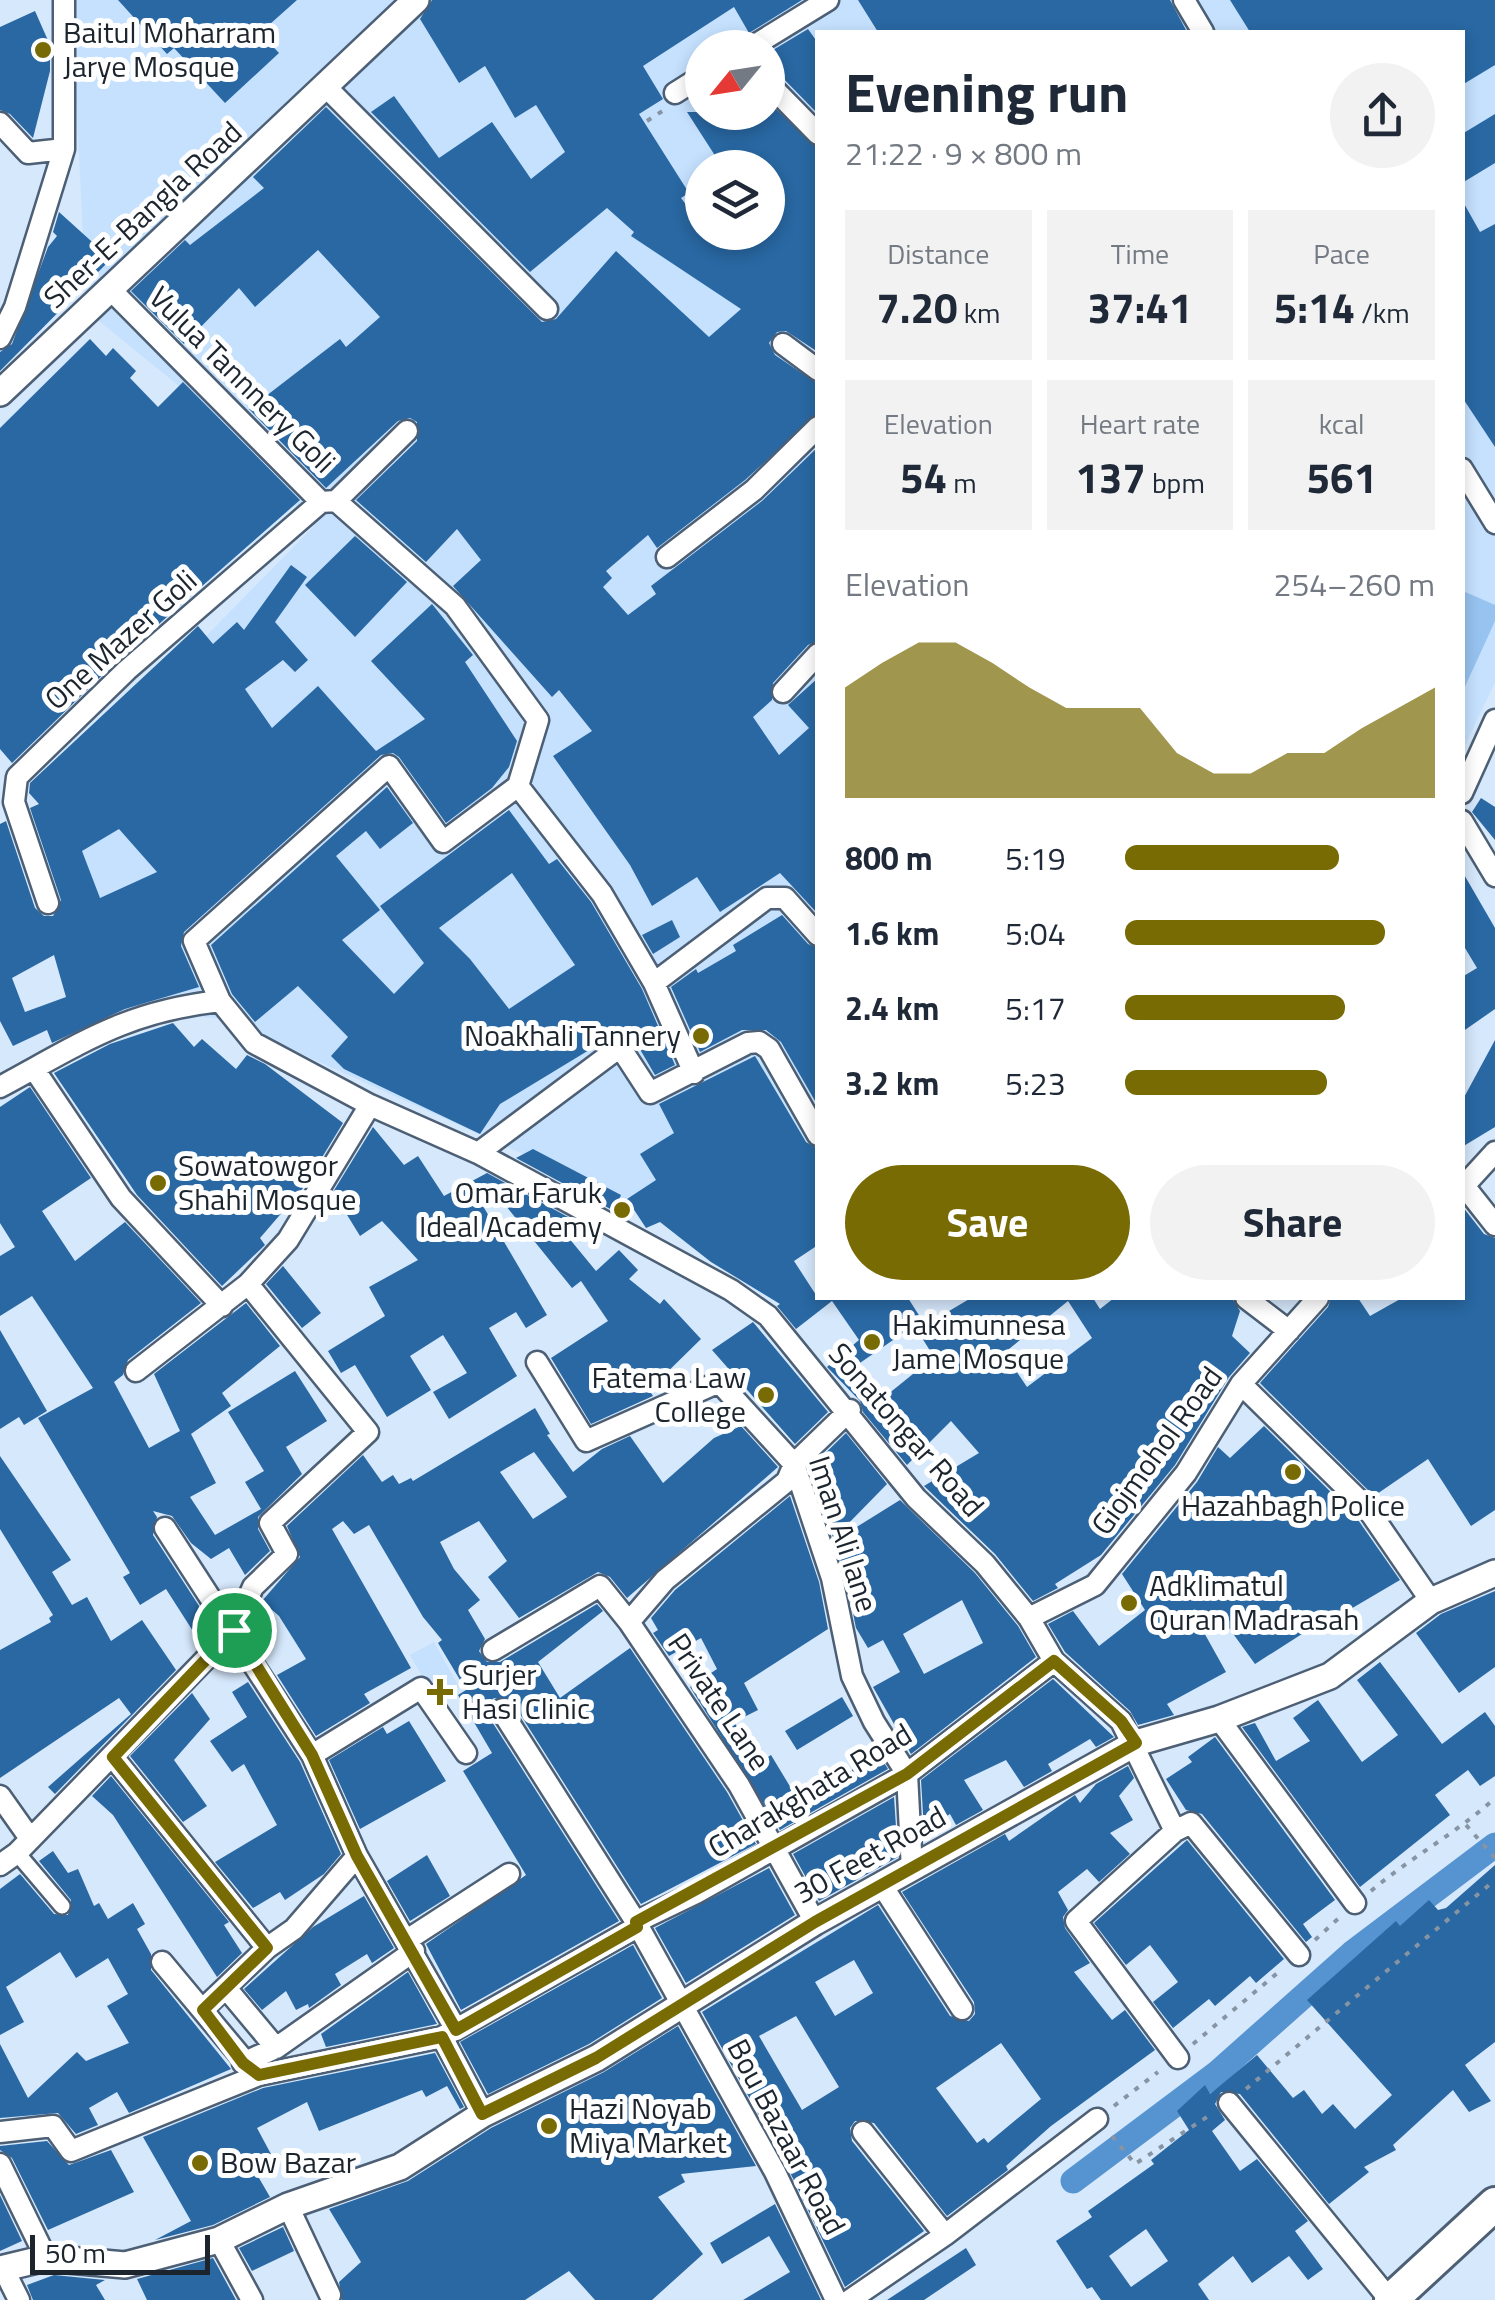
<!DOCTYPE html>
<meta charset="utf-8">
<style>
body{margin:0;font-family:"Titillium Web",sans-serif;background:#f2f2f3;color:#1f2937;height:100vh;display:flex;flex-direction:column;font-size:38px;white-space:nowrap}
*{box-sizing:border-box;margin:0}
p{font-size:32px;color:#747a83}
.icon{flex:none;width:55px;height:55px;fill:none;stroke:currentColor;stroke-width:2;stroke-linecap:round;stroke-linejoin:round}
.map{position:relative;flex:1;overflow:hidden}
.drawer{position:absolute;left:815px;top:30px;width:650px;height:1270px;display:flex;flex-direction:column;background:#fff;border-radius:0px;box-shadow:0 5px 15px #0003}
.drawer>*{flex:none}
.needle{width:65px;rotate:240deg}
.tools{position:absolute;left:685px;top:30px;display:grid;gap:20px}
.tools a{display:grid;place-items:center;width:100px;height:100px;border-radius:50%;background:#fff;box-shadow:0 5px 15px #0003;font-size:50px}
.scale{position:absolute;left:30px;bottom:25px;width:180px;box-sizing:border-box;padding-left:10px;border:5px solid #1c252e;border-top:0;font-size:28px;line-height:35px;white-space:nowrap;color:#1c252e;-webkit-text-stroke:8px #fff;paint-order:stroke}
.pin{position:absolute;display:grid;place-items:center;width:85px;height:85px;color:#fff;margin:-42px;border:5px solid #fff;border-radius:50%;box-shadow:0 2px 10px #0007}
.round{display:grid;place-items:center;flex:none;width:105px;height:105px;border-radius:52px;background:#f2f2f3}
.head{display:flex;align-items:center;justify-content:space-between;height:170px;padding:0 30px}
h1{font-size:55px;font-weight:700;line-height:75px}
.stats{display:grid;grid-template-columns:repeat(3,1fr);gap:15px;height:170px;padding:10px 30px}
.stats div{display:grid;align-content:center;border-radius:0px;background:#f2f2f3;text-align:center}
.stats b{font-size:42px;font-weight:700}
.stats small{font-size:28px;font-weight:400}
.stats p{font-size:28px}
.chart{height:280px;padding:20px 30px}
.chart p{display:flex;justify-content:space-between}
.chart svg{width:100%;height:180px;margin-top:10px;fill:#796b04;opacity:.7}
.cta{display:flex;gap:20px;margin-top:auto;padding:20px 30px}
.cta a{flex:1;height:115px;border-radius:60px;background:#796b04;color:#fff;font-size:40px;font-weight:700;line-height:115px;text-align:center}
.cta a+a{background:#f2f2f3;color:#1f2937}
ul{padding:0 30px;list-style:none;font-size:32px}
li{display:grid;grid-template-columns:160px 120px 1fr;align-items:center;height:75px}
li i{height:25px;border-radius:12px;background:#796b04}
.map>svg:first-child{display:block}
</style>
<div class="map">
<svg width="1495" height="2300" viewBox="0 0 1495 2300">
<rect width="100%" height="100%" fill="#d6e8fc"/>
<path fill="#c5e1fe" fill-rule="evenodd" d="M71 0H1495V682L1463 750 1462 32H818L817 1136 654 1213 224 1019 98 1007 76 932 16 830 314 526 201 404 87 311ZM702 48H768V112H702ZM702 168H768V232H702Z
M434 1642 459 1687 436 1700 410 1655Z"/>
<path fill="#97c3f0" d="M1463 591 1495 605V621L1463 691Z"/>
<g fill="none" stroke-linecap="round" stroke-linejoin="round">
<path stroke="#5593d1" stroke-width="25" d="M1073 2181 1217 2073 1352 1953 1495 1845"/>
</g>
<path fill="#2968a3" fill-rule="evenodd" d="M118 0H297L260 33 279 53 225 103 174 48 167 54Z
M432 0H802L749 33 734 7 643 66 663 99 639 114 689 193 681 198 702 226V232H768V168H723L687 112H768V102L818 147V352L786 331 777 332 769 343 775 355 818 384V414L745 480 657 548 648 535 606 571 612 578 603 587 628 615 656 594 651 586 762 501 818 447V641L808 645 773 683 772 700 753 717 779 755 809 728 788 705 818 678V914L780 873 720 912 697 877 652 906 630 865 553 756 592 731 559 690 552 697 453 586 481 560 457 529 426 562 356 500 417 441V422L410 418 398 421 326 488 249 409 340 339 346 347 380 317 318 250 255 307 239 288 184 344 131 291 185 240 190 245 264 188 253 177 326 107 542 322 556 319 616 251 709 337 741 309 631 236 634 232 607 208 530 272 371 112 394 96 439 158 492 122 531 179 565 152 536 105 515 118 485 66 459 83 420 19Z
M858 0H1170L1187 32H878Z
M1230 0H1495V65L1462 85V32H1250Z
M35 11 50 45V71L33 138 10 114 0 110V27Z
M808 29 818 43V114L778 73 768 70V53Z
M1495 114V163L1462 183V134Z
M1462 200 1480 232 1495 224V447L1462 397Z
M59 212 111 259 0 371V352L12 344 48 247 57 236 53 232Z
M90 339 106 356 113 348 136 371 130 378 158 407 183 382 300 500 118 660 12 763 0 749V428Z
M355 536 407 582 355 637 305 585Z
M291 565 307 577 275 622 308 660 295 672 283 660 245 689 272 728 318 686 376 751 425 719 371 661 432 604 473 655 465 662 517 741 509 767 492 788 446 823 399 757 393 753 381 755 184 932 181 946 199 987 125 1009 52 1043 47 1030 13 1046 0 1021V824L6 821 35 908 44 916H53L61 900 30 808 39 804 29 793 30 783 198 626 213 644 237 622 244 630ZM119 829 157 872 100 898 82 851ZM54 955 66 997 25 1012 12 978Z
M387 787 413 823 380 849 366 831 336 856 380 910 342 940 394 994 424 963 380 906 509 810 549 864 557 859 591 902 642 989 675 1065 655 1075 627 1027 500 1104 480 1134 344 1069 331 1056 348 1037 298 986 255 1022 232 994 211 945ZM512 873 575 965 509 1009 470 959 439 928Z
M1481 798 1495 807V840L1472 812Z
M1462 871 1495 928V1009L1462 1032V977L1477 968 1462 943Z
M782 915 808 944 818 948V1106L781 1042 766 1030H742L700 1052 671 987 696 969 698 973 736 951 733 945Z
M672 920 680 937 653 954 642 935Z
M173 1023 194 1047 202 1039 236 1069 247 1055 265 1064 343 1123 304 1187 260 1238 265 1245 222 1286 137 1195 54 1073 110 1044Z
M1495 1040V1127L1462 1147V1101Z
M755 1056 806 1142 818 1149V1245L794 1261 818 1298H908L922 1320 857 1365 882 1399 934 1357 917 1330 971 1298H1093L1100 1309 1114 1298H1232L1240 1311 1232 1336 1250 1353 1229 1377 1175 1465 1101 1555 1055 1584 1058 1588 1033 1601 995 1554 924 1486 979 1453 951 1421 907 1465 863 1412 860 1401 827 1367 859 1340 832 1301 796 1329 777 1306 780 1304 711 1262 660 1222 646 1228 627 1199 656 1180 640 1154 674 1133 659 1104ZM1068 1301 1092 1338 1027 1387 1004 1353Z
M30 1087 91 1178 42 1211 75 1261 125 1222 201 1303 128 1360 123 1375 114 1382 149 1448 180 1431 154 1374 246 1303 280 1346 222 1393 231 1406 191 1434 216 1483 190 1497 215 1535 261 1509 245 1482 264 1471 228 1412 295 1371 327 1421 286 1447 302 1474 258 1517V1529L270 1551 245 1575 229 1548 211 1559 191 1543 172 1516 153 1511 157 1517 153 1535 214 1629 198 1639 166 1589 140 1605 123 1577 130 1573 38 1418 93 1388 32 1296 0 1316V1256L15 1247 0 1223V1107Z
M373 1127 404 1165 418 1156 444 1196 487 1173 581 1224 568 1237 596 1271 619 1250 638 1270 629 1279 660 1304 664 1299 701 1339 649 1390 653 1396 591 1424 551 1358 608 1321 581 1281 572 1288 498 1196 483 1206 547 1315 526 1328 516 1312 489 1328 517 1376 449 1419 433 1392 467 1373 443 1335 410 1356 431 1390 387 1417 355 1365 341 1373 328 1351 385 1316 369 1287 418 1260 382 1221 360 1236 333 1192Z
M533 1149 621 1195 614 1211 516 1158Z
M1462 1206 1484 1234 1495 1238V1510L1471 1526 1428 1459 1374 1496 1260 1383 1328 1307 1331 1298H1358L1370 1316 1402 1298H1462Z
M283 1266 321 1313 302 1328 266 1284Z
M753 1322 828 1412 795 1444 712 1350Z
M0 1330 47 1411 24 1425 19 1417 0 1429Z
M535 1408 550 1434 547 1435 573 1472 602 1449 630 1436 663 1483 714 1438 741 1426 778 1467 627 1598 610 1577 598 1572 519 1618 488 1577 507 1561 479 1521 440 1542 454 1569 480 1600 468 1610 485 1639 479 1651 487 1662H500L597 1604 603 1611 538 1662 560 1698 630 1648 727 1792 756 1844 641 1904 513 1703 494 1698 488 1705 489 1717 619 1921 461 2010 426 1944 526 1875 463 1771 492 1753 458 1695 466 1690 438 1643 442 1640 423 1617 369 1525 354 1534 343 1521 332 1529 411 1668 364 1694 370 1703 316 1736 277 1675 306 1659 279 1616 262 1601 300 1557 287 1526 363 1455 382 1482 393 1475 399 1484 411 1478 413 1481ZM534 1452 567 1497 533 1519 500 1472Z
M1264 1426 1356 1517 1400 1580 1332 1620 1330 1616 1255 1664 1221 1617 1202 1629 1226 1672 1167 1704 1174 1715 1138 1725 1130 1711 1065 1652 1048 1624 1073 1611 1099 1646 1145 1610 1122 1574 1197 1482 1218 1447 1230 1458Z
M846 1433 887 1484 844 1528 847 1533 900 1500 975 1573 1018 1626 1036 1657 911 1754 873 1687 900 1672 883 1640 868 1648 856 1628 845 1574 810 1468ZM962 1600 983 1643 924 1674 903 1634Z
M0 1456 71 1560 52 1572 72 1605 87 1597 111 1641 142 1620 176 1670 55 1794 48 1787 131 1714 119 1698 0 1778V1650L51 1622 49 1618 53 1615 0 1529Z
M790 1496 819 1582 828 1629 744 1683 758 1710 734 1722 760 1762 771 1755 800 1803 878 1753 888 1769 780 1830 690 1687 717 1669 701 1638 669 1656 653 1633 658 1630 651 1618 675 1590Z
M1495 1591V1667L1459 1693 1416 1633 1441 1614Z
M1380 1662 1442 1744 1485 1712 1495 1726V1776L1480 1786 1468 1770 1435 1795 1450 1815 1360 1887 1242 1727 1255 1723 1276 1761 1310 1741 1293 1718 1318 1700 1362 1762 1398 1735 1357 1680Z
M1053 1679 1114 1737 1096 1747 1090 1739 1048 1764 1052 1771 1024 1787 1006 1760 964 1780 983 1810 956 1825 950 1814 924 1830 921 1780Z
M248 1682 300 1762 341 1854 324 1874 285 1900 280 1892 253 1908 215 1862 277 1825 244 1764 232 1772 210 1741 247 1717 232 1692Z
M192 1693 210 1719 174 1760 207 1806 183 1822 130 1756Z
M842 1697 853 1716 797 1750 785 1731Z
M409 1721 446 1781 360 1829 329 1760 383 1727 387 1734Z
M1215 1737 1335 1900 1303 1924 1312 1937 1306 1942 1202 1814 1186 1810 1166 1779 1192 1762 1188 1757Z
M1128 1766 1134 1778 1119 1796 1133 1820 1110 1833 1130 1854 1099 1882 1087 1869 1058 1892 1068 1910 1063 1917 1065 1928 1090 1963 1074 1972 1112 2020 1125 2010 1155 2050 1051 2126 1006 2166 1008 2170 947 2216 874 2123 855 2121 850 2128 852 2141 924 2231 845 2287 787 2166 702 2012 878 1905 950 2016 969 2021 975 2014 974 2002 902 1892 1005 1834 1009 1841 1075 1795 1080 1803 1096 1784ZM854 1960 873 1993 835 2016 815 1982ZM796 2016 839 2087 802 2110 759 2036ZM1001 2043 1041 2099 988 2143 984 2138 977 2143 936 2088Z
M111 1776 229 1922 224 1925 242 1953 217 1977 113 1815 92 1796Z
M894 1797 898 1857 819 1901 793 1854Z
M1187 1840 1284 1959 1256 1983 1250 1976 1215 2006 1209 1999 1173 2028 1153 2002 1178 1982 1150 1945 1126 1965 1094 1923Z
M53 1851 68 1873 78 1869 94 1906 99 1903 108 1919 133 1903 145 1924 137 1929 151 1954V1970L231 2069 129 2113 117 2092 89 2108 98 2125 76 2134 58 2113 0 2118V2044L28 2098 77 2052 86 2061 129 2043 107 2006 128 1994 108 1958 76 1978 60 1952 6 1987 24 2022 0 2035V1889L20 1874 54 1914 68 1915 71 1900 39 1861Z
M427 1855 450 1896 410 1921 387 1881Z
M1495 1865V2042L1465 2065 1491 2101 1469 2112 1453 2090 1393 2145 1396 2150 1364 2167 1369 2172 1329 2204 1240 2094 1221 2092 1215 2104 1225 2120 1212 2131 1240 2171 1257 2159 1308 2221 1295 2231 1323 2269 1308 2280 1289 2256 1252 2283 1233 2256 1198 2284 1209 2300H1101L1092 2287 1087 2289 1056 2241 1092 2217 1088 2211 1154 2164 1151 2160 1189 2130 1177 2111 1205 2085 1210 2094 1257 2055 1293 2098 1304 2090 1322 2114 1333 2104 1355 2129 1392 2095 1307 2000 1396 1921 1400 1926 1429 1900 1438 1910 1446 1908ZM1146 2229 1168 2261 1131 2287 1109 2256Z
M769 1868 795 1915 686 1983 655 1928Z
M364 1896 394 1948 372 1963 367 1954 335 1974 341 1985 309 2008 308 2004 296 2010 286 1991 262 2010 244 1989 313 1927Z
M633 1945 662 1998 589 2044 488 2094 460 2042Z
M408 1972 437 2024 326 2047 321 2034Z
M678 2026 756 2166 681 2174 685 2182 658 2197 703 2254 652 2300H595L569 2271 525 2300H342L339 2282 361 2262 329 2209 408 2181 491 2128 604 2072Z
M435 2053 464 2107 460 2109 447 2086 426 2097 422 2090 319 2131 307 2102 257 2128 272 2156 252 2166 270 2197 213 2225 155 2240 191 2221 143 2137 263 2088Z
M47 2141 69 2165 111 2150 134 2192 48 2230 12 2158 0 2150V2146Z
M0 2195 22 2241 0 2251Z
M775 2204 821 2300H743L790 2272 769 2236 722 2264 710 2243Z
M283 2227 294 2251 252 2271 239 2248Z
M966 2248 976 2265 924 2300H887Z
M213 2258 236 2300H147L137 2279Z
M54 2275 105 2280 96 2285 105 2300H33L27 2285Z"/>
<g fill="none" stroke-linecap="round" stroke-linejoin="round">
<defs>
<path id="pedestrian" d="M17 1853 62 1906"/>
<path id="minor" d="M1184 0 1203 32
M750 48 828 0
M768 83 818 134
M327 88 547 309
M675 93 702 76
M0 123 28 153 64 149
M110 289 321 502 336 501 455 606 538 720 518 786
M0 338 15 307 64 149V0
M783 344 818 370
M1462 469 1495 523
M336 501 407 431
M667 557 754 490 818 427
M783 692 818 654
M518 786 602 894 654 983 694 1073
M1462 793 1495 720
M1462 821 1495 876
M48 903 14 802 17 777 127 670 321 502
M654 983 767 898H785L818 935
M220 1001 194 941 389 766 443 842 518 786
M34 1069 121 1198 222 1306
M0 1087C82 1043 124 1012 220 1001L254 1043 370 1105 478 1153 731 1290 768 1316 916 1498 985 1564 1029 1618 1054 1661 1121 1721 1175 1831
M478 1153 620 1047 650 1093 748 1043 759 1042 769 1049 818 1135
M1465 1187 1495 1225
M1462 1188 1495 1152
M1246 1298 1289 1331
M537 1362 586 1441 719 1382 794 1464 832 1578 852 1676 874 1722 907 1774 912 1870
M136 1371 248 1284 288 1240 370 1105
M1241 1384 1367 1508 1431 1601
M165 1528 312 1755 357 1856 456 2029
M1029 1618 1095 1585 1186 1473 1241 1384 1318 1298
M629 1622 739 1785 815 1922
M493 1650 600 1586 629 1622 665 1580 787 1481 794 1464 850 1410
M501 1710 636 1922 775 2172 836 2300
M1219 1719 1355 1903
M312 1755 421 1688 466 1753
M113 1757 267 1948 203 2009
M0 1796 29 1837
M0 1865 17 1853 234 1630 253 1587 287 1554 270 1523 368 1432 248 1284
M881 1884 962 2009
M636 1922 696 1893 907 1774 1054 1661
M407 1940 509 1874
M267 1948 294 1929 357 1856
M162 1962 253 2071
M226 1988 276 2048
M442 2037 483 2114
M1178 2058 1076 1921 1175 1831 1191 1823 1299 1955
M243 2063 276 2048 414 1951
M1229 2103 1390 2300
M0 2132 53 2126 71 2151 259 2075 442 2037 637 1927
M863 2132 945 2235
M0 2164 46 2258
M288 2206 330 2295
M219 2240 252 2300
M3 2268 19 2300
M850 2300 945 2235 1097 2119"/>
<path id="tertiary" d="M0 393 416 0
M0 2269 46 2258 125 2265 219 2240 288 2206 400 2167 483 2114 597 2058 815 1922 1136 1743 1219 1719 1330 1676 1431 1601 1495 1573"/>
<path id="trunk" d="M1391 2300 1495 2204"/>
</defs>
<use href="#pedestrian" stroke="#4c5f74" stroke-width="20"/>
<use href="#minor" stroke="#4c5f74" stroke-width="25"/>
<use href="#tertiary" stroke="#4c5f74" stroke-width="30"/>
<use href="#trunk" stroke="#4c5f74" stroke-width="38"/>
<path stroke="#8694a3" stroke-width="4" stroke-dasharray="5 8" stroke-linecap="butt" d="M647 121 664 110
M1466 1825 1495 1858
M1371 1891C1411 1857 1457 1833 1495 1798
M1315 1940 1341 1916
M1193 2044 1281 1970
M1246 2089 1495 1880
M1114 2106 1158 2072
M1112 2136 1135 2164 1210 2115"/>
<use href="#pedestrian" stroke="#fff" stroke-width="15"/>
<use href="#minor" stroke="#fff" stroke-width="20"/>
<use href="#tertiary" stroke="#fff" stroke-width="25"/>
<use href="#trunk" stroke="#fff" stroke-width="32"/>
</g>
<g fill="none" stroke-linecap="round" stroke-linejoin="round">
<defs>
<path id="route" d="M234 1630 312 1755 357 1856 456 2030 637 1927 636 1922 907 1774 1054 1661 1121 1721 1136 1743 815 1922 596 2058 482 2114 442 2037 259 2075 243 2063 203 2010 267 1948 113 1757Z"/>
</defs>
<use href="#route" stroke="#fff" stroke-width="20"/>
<use href="#route" stroke="#796b04" stroke-width="12"/>
</g>
<g fill="#796b04" stroke="#fff" stroke-width="4">
<circle cx="43" cy="50" r="10"/>
<circle cx="701" cy="1036" r="10"/>
<circle cx="158" cy="1183" r="10"/>
<circle cx="622" cy="1210" r="10"/>
<circle cx="872" cy="1342" r="10"/>
<circle cx="766" cy="1395" r="10"/>
<circle cx="1293" cy="1472" r="10"/>
<circle cx="1129" cy="1603" r="10"/>
<path d="M435 1677h10v10h10v10h-10v10h-10v-10h-10v-10h10z"/>
<circle cx="549" cy="2126" r="10"/>
<circle cx="200" cy="2163" r="10"/>
</g>
<g text-anchor="middle" stroke-width="10" stroke-linejoin="round" paint-order="stroke">
<g font-size="30" fill="#1c252e" stroke="#fff" text-anchor="start">
<text x="63" y="43">Baitul Moharram<tspan x="63" dy="34">Jarye Mosque</tspan></text>
<text x="681" y="1046" text-anchor="end">Noakhali Tannery</text>
<text x="178" y="1176">Sowatowgor<tspan x="178" dy="34">Shahi Mosque</tspan></text>
<text x="602" y="1203" text-anchor="end">Omar Faruk<tspan x="602" dy="34">Ideal Academy</tspan></text>
<text x="892" y="1335">Hakimunnesa<tspan x="892" dy="34">Jame Mosque</tspan></text>
<text x="746" y="1388" text-anchor="end">Fatema Law<tspan x="746" dy="34">College</tspan></text>
<text x="1293" y="1516" text-anchor="middle">Hazahbagh Police</text>
<text x="1149" y="1596">Adklimatul<tspan x="1149" dy="34">Quran Madrasah</tspan></text>
<text x="462" y="1685">Surjer<tspan x="462" dy="34">Hasi Clinic</tspan></text>
<text x="569" y="2119">Hazi Noyab<tspan x="569" dy="34">Miya Market</tspan></text>
<text x="220" y="2173">Bow Bazar</text>
</g>
<g font-size="30" fill="#1c252e" stroke="#fff">
<text transform="translate(143 215) rotate(-43)" y="10">Sher-E-Bangla Road</text>
<text transform="translate(242 380) rotate(45)" y="10">Vulua Tannnery Goli</text>
<text transform="translate(121 640) rotate(-42)" y="10">One Mazer Goli</text>
<text transform="translate(906 1430) rotate(49)" y="10">Sonatongar Road</text>
<text transform="translate(1157 1451) rotate(-54)" y="10">Giojmohol Road</text>
<text transform="translate(843 1534) rotate(72)" y="10">Iman Ali lane</text>
<text transform="translate(719 1702) rotate(56)" y="10">Private Lane</text>
<text transform="translate(810 1791) rotate(-31)" y="10">Charakghata Road</text>
<text transform="translate(870 1855) rotate(-29)" y="10">30 Feet Road</text>
<text transform="translate(786 2137) rotate(62)" y="10">Bou Bazaar Road</text>
</g>
</g>
</svg>
<div class="tools">
<a><svg class="needle" viewBox="-14 -14 28 28"><path d="M0-13l5 13h-10z" fill="#e53935"/><path d="M0 13l5-13h-10z" fill="#747a83"/></svg></a>
<a><svg class="icon" aria-label="layers" viewBox="0 0 24 24"><path d="M12 4l9 5-9 5-9-5zM3 14l9 5 9-5"/></svg></a>
</div>
<div class="scale">50 m</div>
<div class="pin" style="left:234px;top:1630px;background:#1e9e55"><svg class="icon" aria-label="arrive" viewBox="0 0 24 24"><path d="M6 21V4h12l-3 4 3 4H6"/></svg></div>
<section class="drawer">
<div class="head"><div><h1>Evening run</h1><p>21:22 · 9 × 800 m</p></div><a class="round"><svg class="icon" aria-label="share" viewBox="0 0 24 24"><path d="M12 15V3M7 8l5-5 5 5M5 13v7h14v-7"/></svg></a></div>
<div class="stats">
<div><p>Distance</p><b>7.20<small> km</small></b></div>
<div><p>Time</p><b>37:41</b></div>
<div><p>Pace</p><b>5:14<small> /km</small></b></div>
</div>
<div class="stats">
<div><p>Elevation</p><b>54<small> m</small></b></div>
<div><p>Heart rate</p><b>137<small> bpm</small></b></div>
<div><p>kcal</p><b>561</b></div>
</div>
<div class="chart"><p><span>Elevation</span>254–260 m</p>
<svg viewBox="0 0 160 44" preserveAspectRatio="none"><path d="M0 44V17L10 11L20 6L30 6L40 11L50 17L60 22L70 22L80 22L90 33L100 38L110 38L120 33L130 33L140 27L150 22L160 17V44z"/></svg>
</div>
<ul>
<li><b>800 m</b>5:19<i style="width:69%"></i></li>
<li><b>1.6 km</b>5:04<i style="width:84%"></i></li>
<li><b>2.4 km</b>5:17<i style="width:71%"></i></li>
<li><b>3.2 km</b>5:23<i style="width:65%"></i></li>
</ul>
<div class="cta"><a>Save</a><a>Share</a></div>
</section>
</div>
